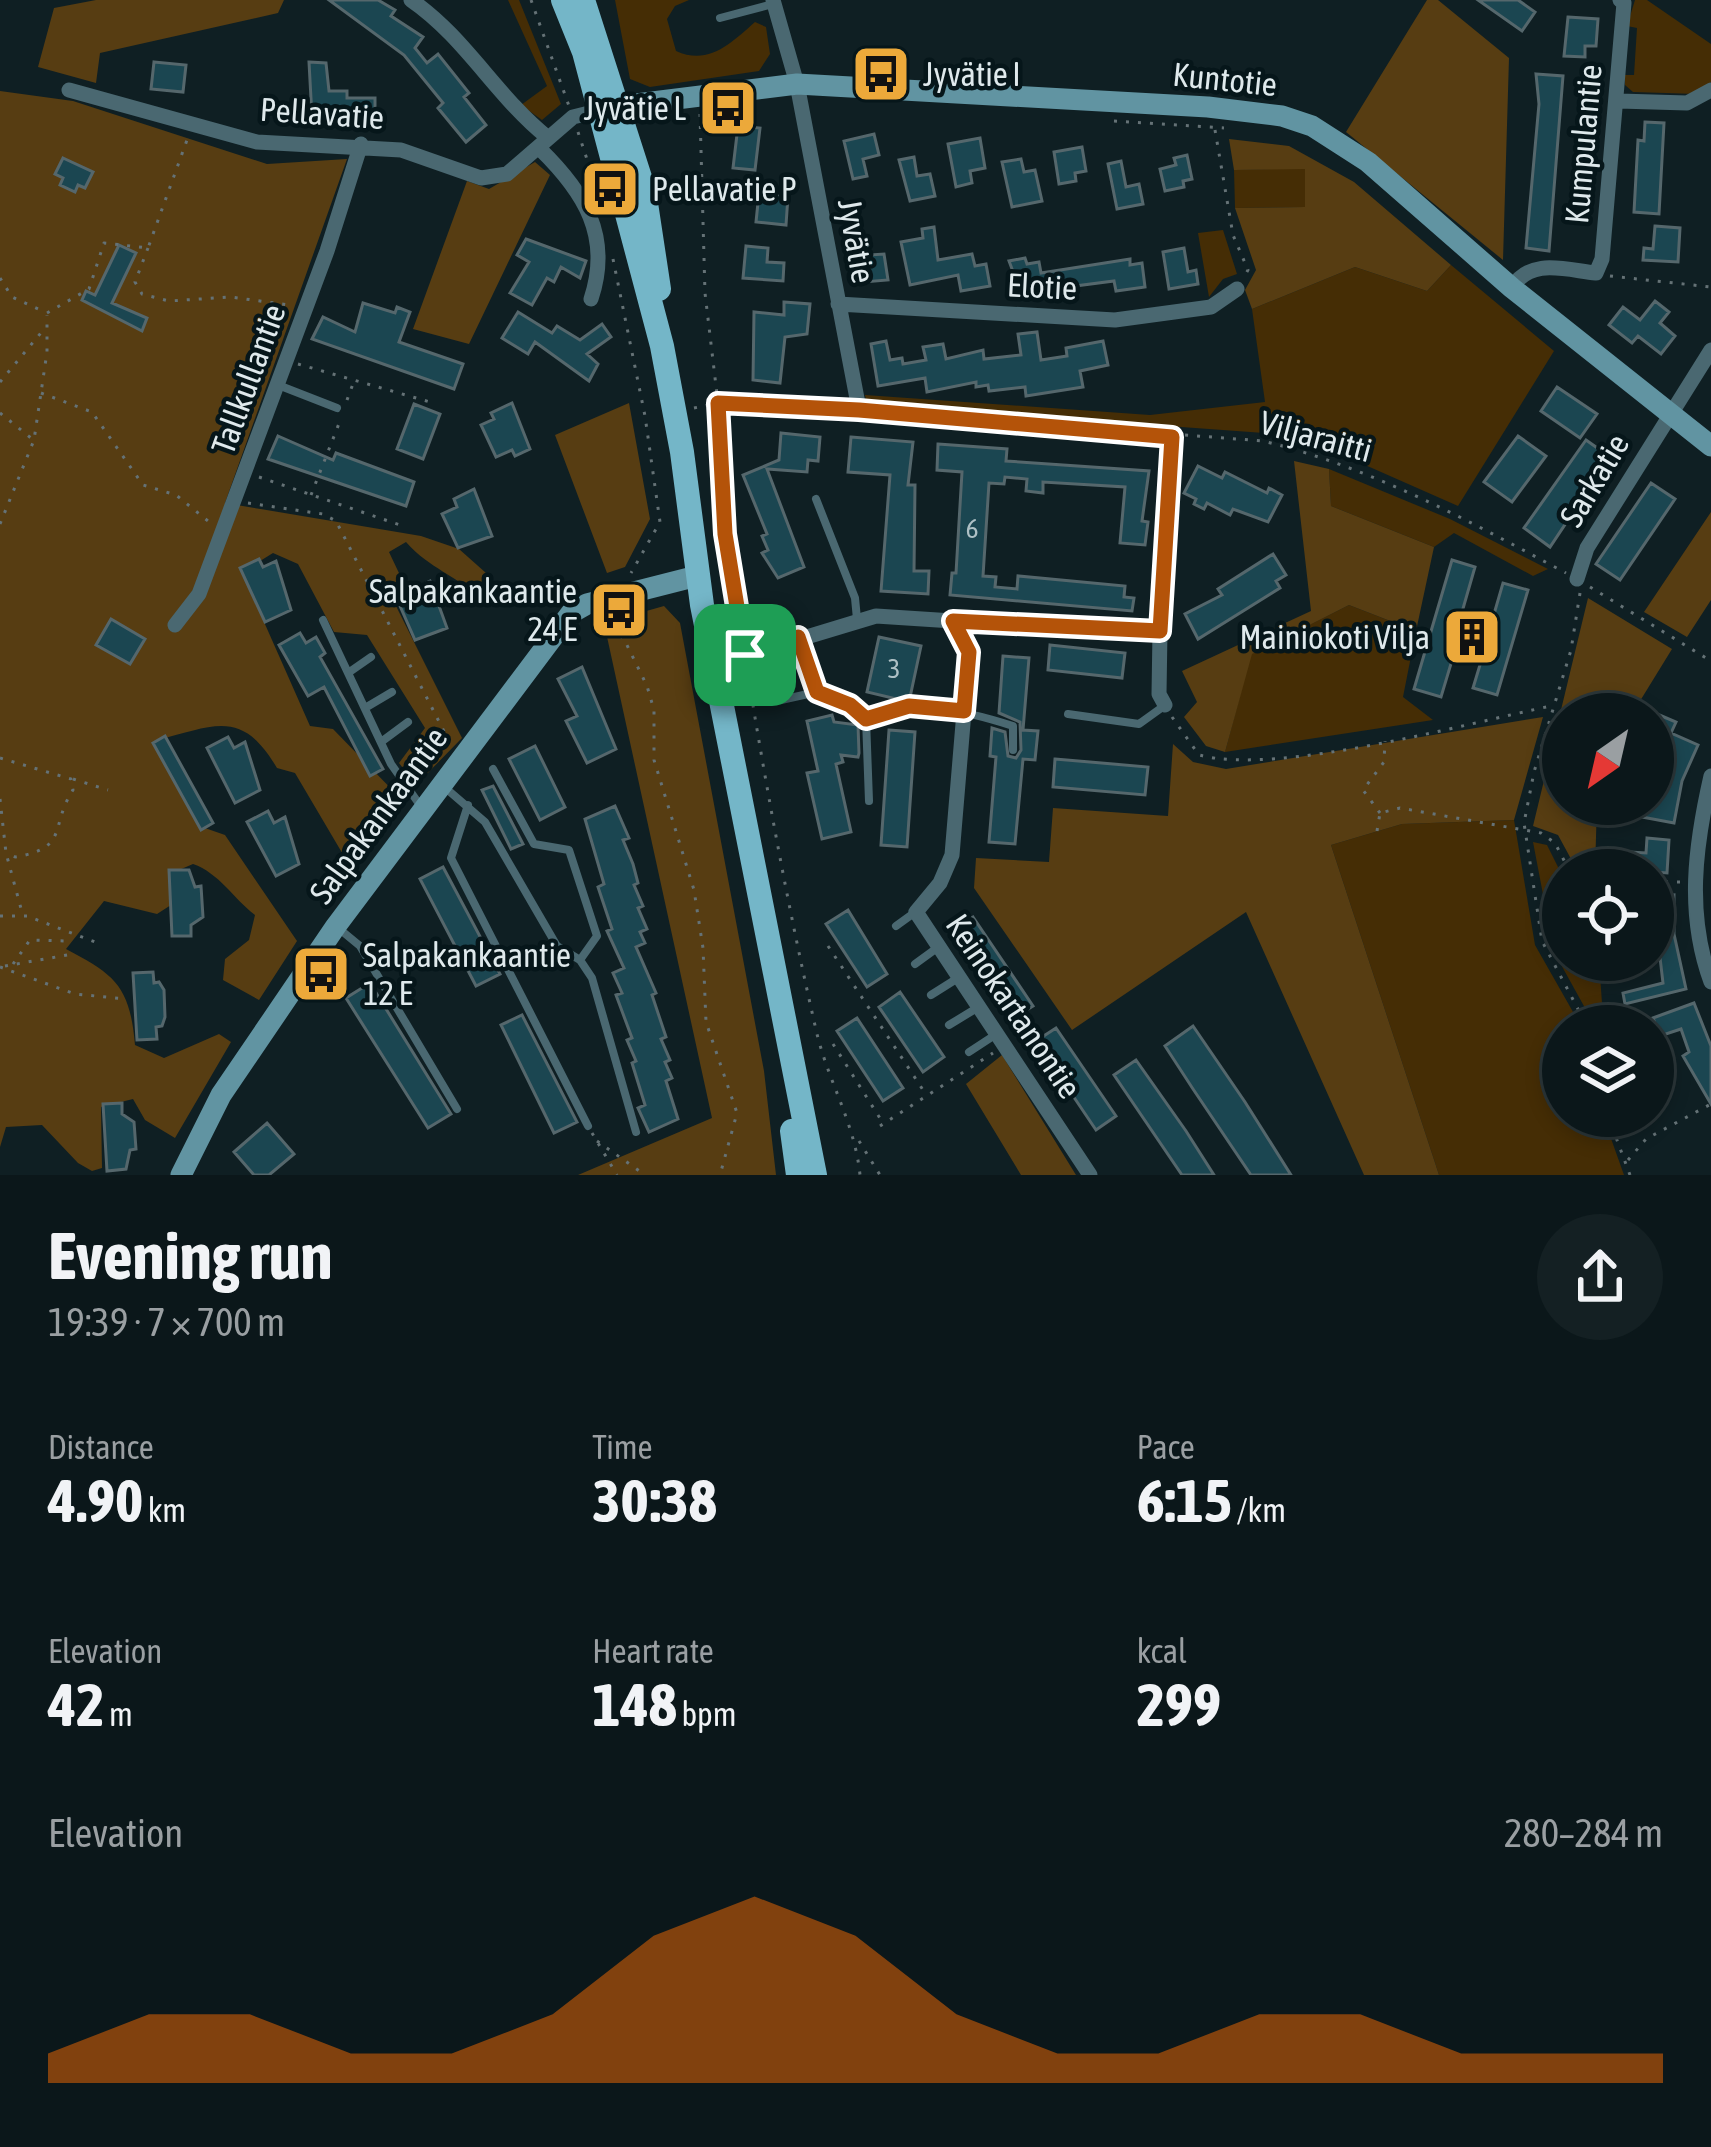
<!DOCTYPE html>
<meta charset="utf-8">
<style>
body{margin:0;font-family:"Asap Condensed",sans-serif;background:#142023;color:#f1f3f6;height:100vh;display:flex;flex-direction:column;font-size:45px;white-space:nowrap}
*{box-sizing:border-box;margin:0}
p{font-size:39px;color:#9a9fa2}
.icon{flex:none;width:66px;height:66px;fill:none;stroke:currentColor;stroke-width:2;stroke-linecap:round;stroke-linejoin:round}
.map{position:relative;height:1175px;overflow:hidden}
.panel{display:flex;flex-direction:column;background:#0b171a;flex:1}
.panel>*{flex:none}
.needle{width:78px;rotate:214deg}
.buttons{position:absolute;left:1542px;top:693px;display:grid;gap:24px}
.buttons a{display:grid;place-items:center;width:132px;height:132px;border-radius:50%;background:#0b171a;box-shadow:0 6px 18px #0003,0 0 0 3px #2b3639;font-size:60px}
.pin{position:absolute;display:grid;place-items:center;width:102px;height:102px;color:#fff;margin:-51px;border-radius:24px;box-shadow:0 6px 18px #0006}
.round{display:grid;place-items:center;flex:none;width:126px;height:126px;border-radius:63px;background:#142023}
.overview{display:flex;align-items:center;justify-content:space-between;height:204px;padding:0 48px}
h1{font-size:66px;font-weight:700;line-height:90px}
.metrics{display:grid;grid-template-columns:repeat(3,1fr);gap:18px;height:204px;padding:12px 48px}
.metrics div{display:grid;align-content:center}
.metrics b{font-size:60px;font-weight:700}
.metrics small{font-size:33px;font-weight:400}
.metrics p{font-size:33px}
.chart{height:336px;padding:24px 48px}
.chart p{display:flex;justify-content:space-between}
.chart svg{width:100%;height:216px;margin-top:12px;fill:#b45309;opacity:.7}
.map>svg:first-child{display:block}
</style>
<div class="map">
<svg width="1711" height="1175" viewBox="0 0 1711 1175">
<rect width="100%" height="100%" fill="#0f1f23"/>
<path fill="#452d05" d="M508 0H519L561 104 542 120 521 105 547 86Z
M615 0H689L675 6 667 19 676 51C709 66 731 43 755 22L766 27 770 54 759 71 650 87 630 79Z
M1635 0H1647L1711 44V82L1697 94 1633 92 1625 85V75H1634L1637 28 1627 26Z
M1305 168V207L1235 208 1234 170Z
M1223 230 1237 274 1223 279 1209 297 1198 233Z
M1451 265 1554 351 1458 506 1313 442 1264 433 867 404 865 395 1150 415 1265 402 1252 309 1355 267 1427 291Z
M1329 469 1450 519 1548 569 1533 576 1454 533 1434 547 1331 506Z
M1349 605 1416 631 1403 697 1433 720 1225 752 1251 654Z
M1514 820 1535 945 1581 1026H1563V1116H1603L1624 1175H1439L1331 845 1402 824Z
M1533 842 1547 845 1563 877V960H1599L1602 1003 1613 1026H1595L1554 952Z"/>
<path fill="#573d12" d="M96 0H284L278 13 100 53 96 83 38 67 54 8Z
M1427 0H1438L1509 58 1503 260 1346 132Z
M0 91 73 101 267 164 347 159 225 503 421 536 459 549 486 573 478 598C454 573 431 570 406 542L389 552 407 590 396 606 462 738 416 785 399 763 425 728 367 635 334 632 298 564 273 553 242 572 310 726 333 729 405 803 351 868 295 773 277 768C242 709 216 725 158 740L202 827 225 835 297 941 259 1000 223 980 225 959 249 940 255 915C233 898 219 873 193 864L172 873 171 905 157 914 104 901 66 949C116 975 130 987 135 1045L164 1058 219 1034 231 1042 175 1138 145 1120 133 1099 101 1107 102 1168 92 1171 78 1163 42 1125 6 1127 0 1147Z
M1229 139 1289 146 1354 182 1451 265 1427 291 1355 267 1252 309 1245 290 1256 270 1235 208 1305 207V169L1234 170Z
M535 162 550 175 469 344 413 329 467 181 489 189Z
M629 403 650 519 625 567 607 573 555 435Z
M1294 461 1329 469 1331 506 1434 547 1416 631 1349 605 1252 654 1225 752 1206 746 1184 717 1197 702 1182 671 1311 611Z
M1711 512V600L1687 637 1644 612Z
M1588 598 1672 649 1632 714H1563V804H1597L1595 870H1577L1558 835 1533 826Z
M664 606 680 623 764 1071 776 1175H578L712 1118 604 623Z
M1543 717 1514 820 1402 824 1331 845 1439 1175H1364L1246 912 1072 1030 974 888 976 858 1049 862 1053 808 1168 816 1173 744 1193 762 1226 769Z
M1002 1055 1076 1175H1021L966 1084Z"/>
<path fill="#1b4651" stroke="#55676c" stroke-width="3" d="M329 0H378L395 10 391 16 423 37 415 48 427 63 438 54 469 93 464 97 486 125 466 142 438 108 443 103 404 55Z
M1478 0H1518L1535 12 1522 31Z
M1568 17 1598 19 1596 46H1585V57L1564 56Z
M154 62 186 65 183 92 151 89Z
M309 62 326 63 329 91H347V98H375V122L312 117Z
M1536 74 1563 76 1549 251 1526 248 1539 104Z
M1645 122 1664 123 1659 214 1634 212 1638 140 1644 141Z
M738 126 760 128 755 170 733 168Z
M874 134 879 155 863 159 867 176 853 179 844 141Z
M980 138 985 168 970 171 972 183 956 187 948 144Z
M1082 147 1086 171 1075 173 1076 181 1059 184 1054 152Z
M1187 155 1192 179 1183 181 1184 187 1165 191 1160 169 1176 165 1174 158Z
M914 157 917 176 930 174 935 196 910 201 899 160Z
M63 158 93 172 85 188 78 185 75 192 60 185 63 178 55 174Z
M1021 159 1024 172 1035 170 1042 201 1012 207 1002 162Z
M1121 161 1126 187 1139 184 1143 204 1117 209 1108 164Z
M759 193 788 196 786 225 756 222Z
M1655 226 1680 228 1678 262 1643 260 1644 248 1653 249Z
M934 227 938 260 972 254 975 266 986 264 990 286 961 291 958 275 910 285 901 242 923 238 922 229Z
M526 239 586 261 580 278 561 267 554 282 547 278 532 305 510 293 529 262 517 255Z
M868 239 870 255 884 254 888 280 864 282 853 241Z
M119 245 136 253 112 303 147 318 142 331 82 300 86 291 95 295Z
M746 246 768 248 767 262 784 263 783 281 743 278Z
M1184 248 1188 272 1196 270 1198 284 1169 289 1163 252Z
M1025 258 1027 264 1039 262 1041 273 1130 259V265L1142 263 1145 287 1116 291 1114 281 1021 293 1009 261Z
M1655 301 1669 312 1660 323 1675 336 1661 354 1638 336 1632 343 1609 325 1623 307 1640 320Z
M784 302 810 304 807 334 785 337 780 383 753 380 754 312 784 315Z
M363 303 395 313 397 307 410 312 399 342 463 364 454 389 312 339 323 317 355 332Z
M518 312 552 333 557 326 580 340 602 324 611 337 587 354 598 364 589 381 535 342 528 354 502 338Z
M1037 332 1041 360 1067 356 1066 348 1103 341 1108 365 1080 371 1083 387 1026 396 1025 387 989 391 988 385 976 387V382L927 392 925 378 878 386 871 344 886 341 890 360 902 358 903 364 926 360 923 347 943 344 946 359 983 350 984 359 1021 355 1018 334Z
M1557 387 1597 414 1580 438 1541 411Z
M512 403 530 449 515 456 512 450 496 457 481 425 494 419 491 413Z
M414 404 440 414 423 459 397 449Z
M781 433 820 437 818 461 808 460 807 472 767 469 804 567 778 578 762 553 768 550 762 536 767 534 743 475 779 460Z
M278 436 333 460 336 453 414 482 406 506 268 459Z
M1518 436 1546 456 1512 502 1484 482Z
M851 437 913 442 908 485H915L914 571H929L928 594 881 591 890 475 848 472Z
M1586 440 1610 457 1550 547 1524 528Z
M938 444 1007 449 1006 461 1149 471 1142 521 1148 522 1145 545 1120 543 1125 487 1043 482V493L1026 491 1027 479 1005 477 1004 484 989 483 983 576 996 577 995 587 1017 589 1018 576 1125 586 1124 597 1134 598 1132 611 950 595 952 573H956L962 472 937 470Z
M1198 466 1222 478 1225 472 1267 493 1269 488 1282 495 1268 522 1233 509 1230 515 1207 503 1204 509 1194 504 1196 499 1184 493Z
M1651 483 1675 499 1620 580 1596 564Z
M474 489 492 536 458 548 442 514 457 507 454 499Z
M1273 554 1286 575 1276 581 1280 588 1198 639 1185 614 1222 595 1218 589Z
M259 559 263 567 276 561 291 610 265 622 240 568Z
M1452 560 1475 567 1460 619 1490 628 1503 583 1528 590 1497 695 1473 688 1483 655 1456 647 1441 697 1414 689Z
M430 581 447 628 415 640 400 606 413 599 410 591Z
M111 619 145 639 130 664 96 645Z
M300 633 306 643 316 637 325 653 320 657 383 769 370 776 324 687 308 696 279 645Z
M879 637 921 646 909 702 867 692Z
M1050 645 1125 653 1122 678 1048 670Z
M1003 656 1029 658 1023 730 1038 731 1035 760 1023 759 1015 844 989 842 996 757 990 756 992 728 1005 732 1008 756 1016 758 1021 750 1020 722 999 713Z
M582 667 616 749 587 763 566 721 577 716 558 679Z
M1657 714 1676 722 1671 733 1698 745 1682 781 1674 823 1642 817 1644 804H1653V796L1658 797 1664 768 1653 764Z
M832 715 834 722 858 725 859 753 858 757 841 755 843 762 836 764 851 832 822 839 807 773 818 771 807 721Z
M889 730 915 732 907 847 881 845Z
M165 736 213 823 201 830 153 743Z
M228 737 234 748 245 742 260 790 235 803 207 748Z
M535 746 565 807 540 820 509 759Z
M1055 759 1148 767 1145 795 1053 787Z
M493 786 523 844 511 849 482 790Z
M615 806 629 838 623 840 633 864 638 883 634 885 643 906 638 908 647 929 640 932 645 943 636 947 656 993 652 995 666 1037 661 1039 670 1060 665 1062 672 1078 666 1081 678 1119 649 1132 638 1108 645 1105 632 1063 636 1061 627 1040 632 1038 616 995 622 993 613 973 624 968 607 931 612 929 598 887 604 884 585 819Z
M268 811 274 823 285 817 299 864 276 876 247 822Z
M1647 838 1669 840 1667 873 1629 870 1631 852 1646 853Z
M443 867 500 974 476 986 420 879Z
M169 870H189L195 887 201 886 203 917 191 925V936H172Z
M1674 895V934L1686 989 1625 1004 1623 993 1663 983 1653 897Z
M848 910 887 974 867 987 826 924Z
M973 917 1033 1006 1012 1019 952 931Z
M153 972 154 983 159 982 164 990 165 1017 162 1026 156 1027 157 1039 137 1040 133 973Z
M370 983 451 1114 428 1128 346 998Z
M900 992 944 1057 923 1072 879 1007Z
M1694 1003 1711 1046V1104L1683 1056 1689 1052 1681 1029 1660 1036 1653 1018Z
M522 1015 577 1122 554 1133 501 1025Z
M857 1018 903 1088 883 1101 837 1031Z
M1193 1026 1245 1102 1291 1175H1251L1193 1089 1165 1046Z
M1056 1028 1116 1116 1096 1130 1036 1041Z
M1136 1060 1186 1131 1214 1175H1182L1114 1075Z
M122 1103V1114L134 1122 136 1149 130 1150 126 1169 107 1171 103 1104Z
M267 1123 294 1154 269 1175H254L234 1152Z"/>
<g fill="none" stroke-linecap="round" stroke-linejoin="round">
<path stroke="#657276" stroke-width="3" stroke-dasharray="3 9" stroke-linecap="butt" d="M531 0 569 106
M700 114 705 293 718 403 725 534 743 642
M1114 121 1224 128
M1215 130 1233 235 1248 270 1244 277
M578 132 603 208
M148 248 135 282 142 294 169 301 231 297 289 305
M613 259 645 416 660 522 631 573
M1610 276 1711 287
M0 278 12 297 45 312
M47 313 89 289 104 243 148 248 187 140
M298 364 430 402
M0 382 45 328
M41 393 92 412 143 485 176 495 208 521
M347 400 354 381
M694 408 718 403 846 409
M874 411 1263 441C1373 468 1467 520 1566 573
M0 413 31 438
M1170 465 1172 438
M259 477 406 527
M311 495 340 421
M248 503 323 514 336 521 449 741
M0 524 34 440 47 352V315
M1590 587 1711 661
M1580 593 1571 650 1534 772 1524 823 1542 941 1587 1026
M601 621 624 639 647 686 654 710V760L694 890 703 948 706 1022 737 1113 720 1175
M747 669C767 792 789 913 817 1034 829 1083 855 1124 860 1175
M1172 717 1199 755C1278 776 1464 724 1551 706
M0 758 71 779 73 790C49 827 70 848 15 857L6 853
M73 779 108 790
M0 799 6 853 23 916
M1380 813 1363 790 1384 762 1385 741
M1377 831 1380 813 1400 808 1541 833 1555 843 1569 870
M1653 882H1681
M0 916H27L95 942
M828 946 927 1096
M13 964 30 940 67 941
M5 966 73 954
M0 967 75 994 126 999
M833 1044 883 1123
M1608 1116 1630 1175
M880 1126 993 1053
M592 1133 617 1175
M597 1141 645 1175
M859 1141 880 1175
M1628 1160 1646 1139 1711 1104"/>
<path stroke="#4a6871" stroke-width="8" d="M720 18 773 4
M278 385 337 408
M816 499 855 598 857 619
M323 620 391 764 422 808
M798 638 817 692 850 705 866 719 869 801
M348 673 371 657
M781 700 817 692
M365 708 392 692
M1068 714 1139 724 1164 706
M866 719C923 702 957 708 1013 726V750
M381 742 408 722
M493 769 534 844 569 850 597 936 580 960
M442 785 485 822 557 946 580 960 592 978 636 1132
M468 805 451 858 588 1126
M896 926 914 913
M337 927 360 946 457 1109
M915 964 937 948
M931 995 958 978
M949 1025 977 1008
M969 1052 995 1035"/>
<path stroke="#4a6871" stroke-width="15" d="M411 0C465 37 496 96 547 137
M773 0 797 84 859 409
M69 90 257 142 401 150 481 178 507 174 573 117 605 109
M1619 101 1687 103 1711 90
M540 149C584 192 612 236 591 299
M1512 288C1530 257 1566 270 1596 273L1602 259 1624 3 1620 0
M838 304 1115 320 1211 307 1237 289
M1577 579 1587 548 1711 350
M953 621 1160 631 1169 479
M175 625 199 594 327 251 361 144
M1160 631 1159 694 1165 705
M714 665 876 616 953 621 969 652 952 855 940 883 916 912 1090 1175
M1711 776C1695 846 1686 914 1711 982"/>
<path stroke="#6194a2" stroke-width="21" d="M620 106 797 84 1208 107 1282 116 1312 126 1368 162 1512 288 1711 446
M181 1175 221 1095 336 926 571 613 587 604 697 576"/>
<path stroke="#74b6c8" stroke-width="24" d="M563 0 584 52 662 346 682 452 702 605 815 1175
M583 0 644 190 659 289
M792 1131 798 1175"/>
</g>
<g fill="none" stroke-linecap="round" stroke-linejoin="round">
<defs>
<path id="route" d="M718 403 859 410 1172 437 1160 631 953 621 969 652 964 711 909 706 866 719 850 705 817 692 798 637 745 655 725 534Z"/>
</defs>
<use href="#route" stroke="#fff" stroke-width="24"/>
<use href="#route" stroke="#b45309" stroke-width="15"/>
</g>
<defs>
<symbol id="bus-square" viewBox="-11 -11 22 22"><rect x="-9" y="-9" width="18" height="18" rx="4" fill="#eca93a" stroke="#06161a"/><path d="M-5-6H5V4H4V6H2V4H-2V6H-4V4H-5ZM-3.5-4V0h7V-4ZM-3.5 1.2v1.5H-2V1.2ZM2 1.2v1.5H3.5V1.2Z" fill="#111"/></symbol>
<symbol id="building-square" viewBox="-11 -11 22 22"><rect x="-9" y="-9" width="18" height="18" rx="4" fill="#eca93a" stroke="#06161a"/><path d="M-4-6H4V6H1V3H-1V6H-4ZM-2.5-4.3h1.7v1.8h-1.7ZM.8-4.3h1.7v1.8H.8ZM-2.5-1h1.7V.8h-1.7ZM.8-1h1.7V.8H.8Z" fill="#111"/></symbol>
</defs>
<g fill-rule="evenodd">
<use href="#bus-square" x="848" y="41" width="66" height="66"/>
<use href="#bus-square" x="695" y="75" width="66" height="66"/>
<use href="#bus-square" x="577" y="156" width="66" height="66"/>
<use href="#bus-square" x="586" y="577" width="66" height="66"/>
<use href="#building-square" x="1439" y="604" width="66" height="66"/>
<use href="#bus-square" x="288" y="941" width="66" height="66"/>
</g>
<g text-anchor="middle" stroke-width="9" stroke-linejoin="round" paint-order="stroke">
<g font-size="27" fill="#aec0c5">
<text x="972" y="538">6</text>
<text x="894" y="678">3</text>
</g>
<g font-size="33" fill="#dfe9ec" stroke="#06161a" text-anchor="start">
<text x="923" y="86">Jyvätie I</text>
<text x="686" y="120" text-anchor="end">Jyvätie L</text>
<text x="652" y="201">Pellavatie P</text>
<text x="577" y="603" text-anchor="end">Salpakankaantie<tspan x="577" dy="38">24 E</tspan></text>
<text x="1430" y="649" text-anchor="end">Mainiokoti Vilja</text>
<text x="363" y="967">Salpakankaantie<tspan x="363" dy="38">12 E</tspan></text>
</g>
<g font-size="33" fill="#dfe9ec" stroke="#06161a">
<text transform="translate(1225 79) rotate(6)" y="12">Kuntotie</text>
<text transform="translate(322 113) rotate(4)" y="12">Pellavatie</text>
<text transform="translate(1583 144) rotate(-85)" y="12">Kumpulantie</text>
<text transform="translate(857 241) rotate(80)" y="12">Jyvätie</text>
<text transform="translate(1042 286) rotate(3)" y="12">Elotie</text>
<text transform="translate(248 379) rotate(-70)" y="12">Tallkullantie</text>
<text transform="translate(1316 436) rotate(15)" y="12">Viljaraitti</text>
<text transform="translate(1594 480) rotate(-59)" y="12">Sarkatie</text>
<text transform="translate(378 815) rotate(-54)" y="12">Salpakankaantie</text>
<text transform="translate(1014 1006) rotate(56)" y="12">Keinokartanontie</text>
</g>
</g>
</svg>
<div class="buttons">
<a><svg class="needle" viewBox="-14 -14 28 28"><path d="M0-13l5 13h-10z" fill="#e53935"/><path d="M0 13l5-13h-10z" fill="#9a9fa2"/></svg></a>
<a><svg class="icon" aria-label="locate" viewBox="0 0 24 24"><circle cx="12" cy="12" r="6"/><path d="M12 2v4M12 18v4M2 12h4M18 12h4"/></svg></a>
<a><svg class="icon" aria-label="layers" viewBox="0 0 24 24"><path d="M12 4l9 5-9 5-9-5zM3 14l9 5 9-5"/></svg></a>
</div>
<div class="pin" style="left:745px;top:655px;background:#1e9e55"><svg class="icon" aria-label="arrive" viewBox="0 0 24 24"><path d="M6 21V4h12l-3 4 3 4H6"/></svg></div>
</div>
<section class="panel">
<div class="overview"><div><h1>Evening run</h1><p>19:39 · 7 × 700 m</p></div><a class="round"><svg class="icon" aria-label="share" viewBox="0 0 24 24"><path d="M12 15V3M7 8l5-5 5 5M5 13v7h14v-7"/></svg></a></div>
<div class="metrics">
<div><p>Distance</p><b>4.90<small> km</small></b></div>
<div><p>Time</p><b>30:38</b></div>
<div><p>Pace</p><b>6:15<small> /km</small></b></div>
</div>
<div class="metrics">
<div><p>Elevation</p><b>42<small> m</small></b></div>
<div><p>Heart rate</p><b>148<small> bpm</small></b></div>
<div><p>kcal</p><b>299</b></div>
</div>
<div class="chart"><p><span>Elevation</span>280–284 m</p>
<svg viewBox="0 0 160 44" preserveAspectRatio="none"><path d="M0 44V38L10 30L20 30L30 38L40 38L50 30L60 14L70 6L80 14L90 30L100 38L110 38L120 30L130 30L140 38L150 38L160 38V44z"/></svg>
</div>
</section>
